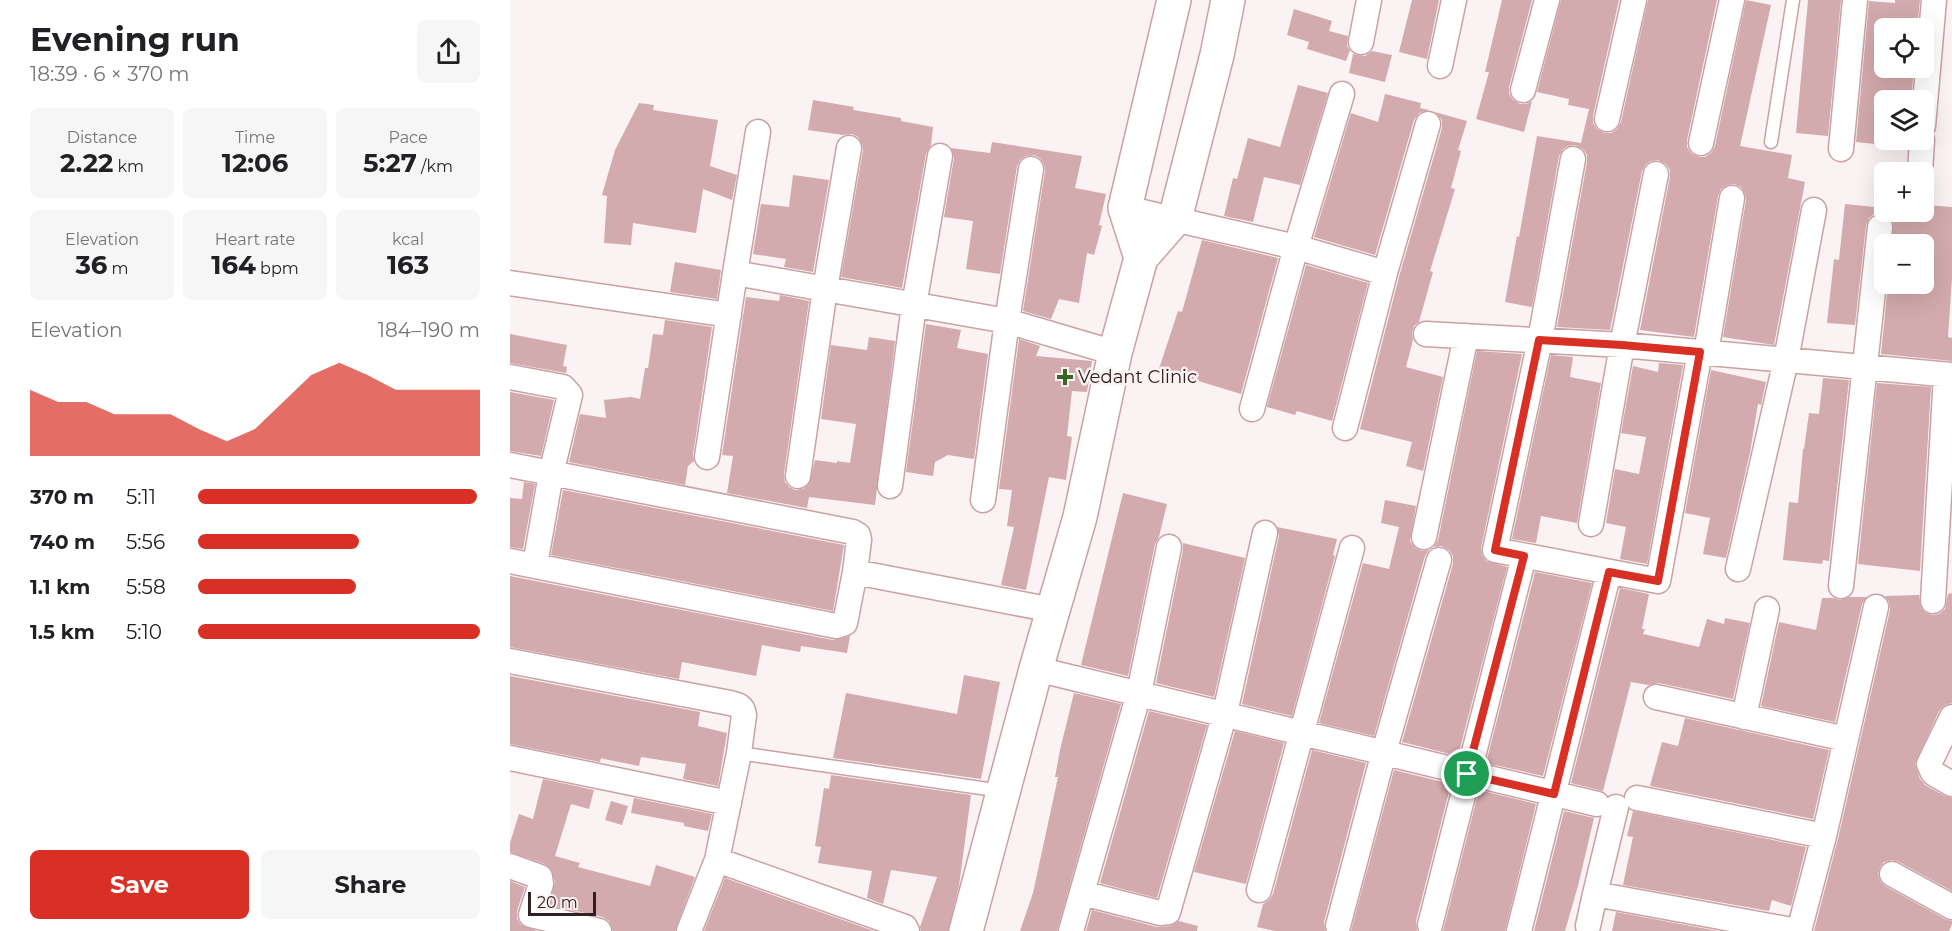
<!DOCTYPE html>
<meta charset="utf-8">
<style>
body{margin:0;font-family:Montserrat,sans-serif;background:#f6f6f6;color:#202124;height:100vh;display:flex;flex-direction:column;font-size:22px;white-space:nowrap}
*{box-sizing:border-box;margin:0}
p{font-size:20px;color:#757577}
.icon{flex:none;width:33px;height:33px;fill:none;stroke:currentColor;stroke-width:2;stroke-linecap:round;stroke-linejoin:round}
.map{position:relative;flex:1;overflow:hidden}
.details{display:flex;flex-direction:column;background:#fff;width:510px}
.details>*{flex:none}
.controls{position:absolute;left:1364px;top:18px;display:grid;gap:12px}
.controls a{display:grid;place-items:center;width:60px;height:60px;border-radius:9px;background:#fff;box-shadow:0 6px 24px #0002;font-size:30px}
.scale{position:absolute;left:18px;bottom:15px;width:68px;box-sizing:border-box;padding-left:6px;border:3px solid #302122;border-top:0;font-size:16px;line-height:21px;white-space:nowrap;color:#302122;-webkit-text-stroke:4px #fbf2f3;paint-order:stroke}
.pin{position:absolute;display:grid;place-items:center;width:51px;height:51px;color:#fff;margin:-26px;border:3px solid #fff;border-radius:50%;box-shadow:0 2px 6px #0007}
.round{display:grid;place-items:center;flex:none;width:63px;height:63px;border-radius:9px;background:#f6f6f6}
.overview{display:flex;align-items:center;justify-content:space-between;height:102px;padding:0 30px}
h1{font-size:33px;font-weight:700;line-height:45px}
.figures{display:grid;grid-template-columns:repeat(3,1fr);gap:9px;height:102px;padding:6px 30px}
.figures div{display:grid;align-content:center;border-radius:9px;background:#f6f6f6;text-align:center}
.figures b{font-size:26px;font-weight:700}
.figures small{font-size:16px;font-weight:400}
.figures p{font-size:16px}
.chart{height:168px;padding:12px 30px}
.chart p{display:flex;justify-content:space-between}
.chart svg{width:100%;height:108px;margin-top:6px;fill:#d93025;opacity:.7}
.button{display:flex;gap:12px;margin-top:auto;padding:12px 30px}
.button a{flex:1;height:69px;border-radius:9px;background:#d93025;color:#fff;font-size:24px;font-weight:700;line-height:69px;text-align:center}
.button a+a{background:#f6f6f6;color:#202124}
ul{padding:0 30px;list-style:none;font-size:20px}
li{display:grid;grid-template-columns:96px 72px 1fr;align-items:center;height:45px}
li i{height:15px;border-radius:8px;background:#d93025}
main{display:flex;flex:1;min-height:0}
.map>svg:first-child{display:block}
</style>
<main>
<section class="details">
<div class="overview"><div><h1>Evening run</h1><p>18:39 · 6 × 370 m</p></div><a class="round"><svg class="icon" aria-label="share" viewBox="0 0 24 24"><path d="M12 15V3M7 8l5-5 5 5M5 13v7h14v-7"/></svg></a></div>
<div class="figures">
<div><p>Distance</p><b>2.22<small> km</small></b></div>
<div><p>Time</p><b>12:06</b></div>
<div><p>Pace</p><b>5:27<small> /km</small></b></div>
</div>
<div class="figures">
<div><p>Elevation</p><b>36<small> m</small></b></div>
<div><p>Heart rate</p><b>164<small> bpm</small></b></div>
<div><p>kcal</p><b>163</b></div>
</div>
<div class="chart"><p><span>Elevation</span>184–190 m</p>
<svg viewBox="0 0 160 44" preserveAspectRatio="none"><path d="M0 44V17L10 22L20 22L30 27L40 27L50 27L60 33L70 38L80 33L90 22L100 11L110 6L120 11L130 17L140 17L150 17L160 17V44z"/></svg>
</div>
<ul>
<li><b>370 m</b>5:11<i style="width:99%"></i></li>
<li><b>740 m</b>5:56<i style="width:57%"></i></li>
<li><b>1.1 km</b>5:58<i style="width:56%"></i></li>
<li><b>1.5 km</b>5:10<i style="width:100%"></i></li>
</ul>
<div class="button"><a>Save</a><a>Share</a></div>
</section>
<div class="map">
<svg width="1442" height="931" viewBox="0 0 1442 931">
<rect width="100%" height="100%" fill="#fbf2f3"/>
<path fill="#d3aaad" d="M902 0H929L917 59 889 52Z
M992 0H1022L999 87V94L1003 100 1010 104H1016L1022 101 1014 132 966 119 979 72H975Z
M1051 0H1109L1083 116V123L1087 129 1094 133H1101L1107 129 1111 122 1138 0H1207L1177 140V147L1181 153 1189 157H1195L1201 153 1205 146 1236 0 1261 5 1230 146 1282 155 1278 178 1295 182 1264 345 1213 337 1236 200 1235 194 1231 187 1224 184 1218 185 1211 189 1208 196 1184 337 1130 330 1160 177V170L1156 164 1148 160 1141 161 1136 164 1132 171 1100 330 1047 327 1077 162V155L1073 149 1065 145 1058 146 1053 149 1049 156 1022 307 995 302 1007 236 1009 237 1027 136 1071 143 1079 109 1058 105 1059 99 1027 92Z
M1298 0H1331L1318 136 1286 133Z
M1385 0H1410L1407 28H1374V68H1404L1401 100H1374V145L1346 142 1359 1 1385 3Z
M784 9 822 21 819 31 838 36 837 46 840 50 836 61 797 49 799 42 777 35Z
M862 51 882 55 875 82 839 73 843 54 855 56Z
M788 85 818 93 790 185 754 177 743 222 714 216 723 178 727 179 738 138 770 147Z
M875 94 911 103 910 108 919 110 909 113 904 120 865 255 804 237 841 113 868 122Z
M303 100 344 107 343 110 391 118V121L423 127 421 145 416 154 392 288 331 277 353 150 352 144 348 137 342 134 333 135 298 130Z
M129 103 144 105 143 110 208 120 200 166 227 175 222 200 193 189 186 233 123 223 121 245 94 243 97 196 92 195 105 150Z
M925 112 957 121 948 150 951 151 941 188 945 189 920 271 923 272 909 322 904 326 902 333 903 340 896 367 933 377 913 471 896 466 902 442 850 429 889 277 932 128V120Z
M482 142 572 156 565 188 596 194 589 225 592 226 584 255 577 253 569 303 549 299 541 319 513 311 535 171 534 164 530 158 524 155 516 156 510 160 507 166 490 274 456 269 463 221 434 217 444 158 441 148 480 153Z
M283 175 319 180 303 272 274 267 276 259 243 254 251 204 279 207Z
M1335 204 1374 208V212L1416 214V205L1442 207V278L1438 337 1442 338V361L1371 354 1378 284H1413V244H1382L1383 222 1379 216 1372 213 1364 214 1359 218 1356 225 1345 325 1317 323 1324 259 1329 260Z
M692 240 768 258 731 394 649 369 668 311 672 312Z
M165 262 211 270 207 299 160 292Z
M796 265 858 283 822 421 787 411 785 415 757 407Z
M270 295 299 301 274 474 275 482 279 487 285 490 293 489 299 484 305 460 327 463V461L340 463 346 424 311 419 321 345 357 350 359 337 385 341 365 505 299 497 297 508 217 493 223 456 212 455 236 297 269 301Z
M155 320 202 327 183 455 184 461 178 466 175 485 59 462 70 414 96 418 94 400 121 397 130 399 135 368H138L143 334 153 335Z
M416 324 451 330 447 348 478 354 464 459 438 455 425 462 423 476 396 472Z
M0 334 57 345 53 366 57 367 56 373 0 363Z
M509 339 530 346 526 356 582 361 577 392 562 391 557 436 562 437 556 480 539 477 516 590 491 585 504 527 497 526 502 490 489 489Z
M967 351 1012 354 971 548 972 555 976 561 997 567 948 756 892 742 943 564V556L939 550 932 546 924 547 928 540Z
M1041 355 1063 357 1060 377 1091 383 1067 523 1031 516 1026 543 1002 539Z
M1149 363 1173 365 1137 564 1110 559 1116 527 1096 523 1105 469 1129 474 1136 437 1111 433 1123 366 1148 372Z
M1201 370 1256 382 1251 405 1248 404 1240 452 1216 558 1193 554 1200 518 1175 513Z
M1313 378 1339 380 1319 561 1313 560 1312 564 1273 560 1279 502 1288 503 1293 449H1294L1299 413 1309 414Z
M1367 383 1421 387 1410 571 1348 564Z
M0 392 44 400 31 456 0 451Z
M14 482 25 484 13 549 0 547V498L12 499Z
M53 490 334 545 323 611 41 555Z
M613 493 657 504 649 537 645 544 618 676 571 665Z
M875 500 906 506 900 541 905 548 912 551 919 550 915 556 864 736 809 723 853 563 879 569 889 527 871 523Z
M767 527 827 539 823 555 825 556 782 716 732 704 769 536Z
M673 543 735 558 704 697 646 683 673 550Z
M1025 572 1082 583 1033 776 976 763Z
M0 576 323 640 340 636 337 653 291 646 290 652 252 645 246 676 172 662 169 679 0 647Z
M1110 588 1139 594 1132 629H1135L1133 634 1189 647 1197 619 1214 624 1215 618 1240 623 1223 699 1149 683 1138 685 1121 682 1093 791 1061 783Z
M1442 593V703L1435 705 1429 711 1405 764 1410 779 1415 785 1435 796 1442 798V891L1389 862 1382 860 1374 862 1370 867 1368 874 1370 881 1375 886 1435 919 1442 921V924L1439 931H1304L1328 839 1380 610 1379 602 1375 596 1409 595 1411 608 1416 613 1423 615 1429 614 1435 609 1438 594Z
M1339 597H1357L1352 604 1325 722 1251 706 1269 622 1306 630 1312 598H1323L1330 600Z
M454 675 490 682 471 779 323 758 336 693 447 714Z
M0 676 190 712 188 726 217 733 208 786 173 779 176 764 131 757 129 766 94 759 91 758 90 762 0 744Z
M564 693 611 704 547 931H510L523 893 548 777H545L550 750Z
M639 711 697 725 647 898 590 883Z
M1175 718 1319 750 1303 819 1140 786 1152 742 1168 746Z
M725 731 774 743 736 884 684 872Z
M802 750 856 763 814 922 815 931H765L747 927 753 904 759 900 763 894Z
M884 770 941 784 906 921 907 931H841Z
M321 775 461 795 449 886 438 931H411L410 927 427 877 381 870 373 904 357 898 362 871 308 863 311 847 305 846 314 788 319 789Z
M33 779 84 790 79 809 61 804 45 856 70 863 68 867 140 886 146 865 185 877 165 931H103L99 921 93 917 39 905 45 882 41 869 35 864 0 852V843L9 814 23 819Z
M969 790 1026 804 995 931H933Z
M124 798 202 814 198 831 174 826V823L121 813Z
M101 801 118 806 112 825 95 820Z
M1054 811 1084 818 1068 886 1055 931H1024Z
M1123 811 1296 847 1281 906 1262 900 1259 911 1113 885 1123 837 1117 836Z
M215 878 364 931H194Z
M0 881 15 887 7 911V919L11 925 27 931H0Z
M582 910 647 927 660 926 669 921 688 926 687 931H576Z
M1106 912 1208 931H1102Z"/>
<g fill="none" stroke-linecap="round" stroke-linejoin="round">
<defs>
<path id="lane" d="M1261 142 1283 0
M229 753 492 791"/>
<path id="street" d="M851 42 859 0
M930 66 944 0
M1013 90 1037 0
M1097 119 1124 0
M1413 126 1424 0
M1191 143 1222 0
M1331 149 1345 0
M1063 159 1030 340 985 550 1148 581 1190 352
M1410 172 1412 140
M615 208 786 247 875 273
M225 273 248 132
M0 283 219 315
M916 334 1112 345 1442 375
M1196 353 1222 198
M0 377 53 387 60 395 41 474 25 565
M742 409 786 247 832 94
M835 428 875 273 918 124
M197 457 225 273 497 321 605 353
M0 465 343 532 348 535 349 540 345 572 543 610
M288 476 315 289 339 148
M380 486 404 305 430 156
M473 500 497 321 521 169
M1081 524 1112 345 1146 174
M914 537 956 336
M0 561 326 626 335 623 345 572
M1228 569 1276 360 1304 210
M1331 586 1370 227
M1423 601 1436 375
M0 661 220 703C228 705 233 706 234 715L229 753 207 860 179 931
M526 669 1087 804
M1146 697 1336 739
M1234 717 1257 609
M1442 717 1419 764 1423 773 1442 784
M0 758 219 803
M1127 798 1314 836
M207 860 395 927 397 931
M0 866 30 877 31 884 21 915 89 931
M1382 874 1442 907
M749 890 842 548
M572 893 650 913 658 912 715 713 755 533
M1085 894 1106 807
M920 925 1014 556
M828 926 874 752 929 560
M1078 926 1085 894 1287 931
M561 931 629 693 659 547
M1009 931 1099 572
M1289 931 1314 836 1366 607"/>
<path id="secondary" d="M631 258 615 208 664 0
M456 931 526 669 570 517 605 353 631 258 665 219 707 55 718 0"/>
</defs>
<use href="#lane" stroke="#c9a2a4" stroke-width="15"/>
<use href="#street" stroke="#c9a2a4" stroke-width="27"/>
<use href="#secondary" stroke="#c9a2a4" stroke-width="36"/>
<use href="#lane" stroke="#fff" stroke-width="12"/>
<use href="#street" stroke="#fff" stroke-width="24"/>
<use href="#secondary" stroke="#fff" stroke-width="33"/>
</g>
<g fill="none" stroke-linecap="round" stroke-linejoin="round">
<defs>
<path id="route" d="M1029 340 1112 345 1190 352 1148 581 1099 572 1044 794 957 774 1014 556 985 550Z"/>
</defs>
<use href="#route" stroke="#fff" stroke-width="12"/>
<use href="#route" stroke="#d93025" stroke-width="8"/>
</g>
<path fill="#3a6624" stroke="#fbf2f3" stroke-width="2" d="M552 368h6v6h6v6h-6v6h-6v-6h-6v-6h6z"/>
<g text-anchor="middle" stroke-width="5" stroke-linejoin="round" paint-order="stroke">
<g font-size="18" fill="#302122" stroke="#fbf2f3" text-anchor="start">
<text x="568" y="383">Vedant Clinic</text>
</g>
</g>
</svg>
<div class="controls">
<a><svg class="icon" aria-label="locate" viewBox="0 0 24 24"><circle cx="12" cy="12" r="6"/><path d="M12 2v4M12 18v4M2 12h4M18 12h4"/></svg></a>
<a><svg class="icon" aria-label="layers" viewBox="0 0 24 24"><path d="M12 4l9 5-9 5-9-5zM3 14l9 5 9-5"/></svg></a>
<a>+</a>
<a>−</a>
</div>
<div class="scale">20 m</div>
<div class="pin" style="left:957px;top:774px;background:#1e9e55"><svg class="icon" aria-label="arrive" viewBox="0 0 24 24"><path d="M6 21V4h12l-3 4 3 4H6"/></svg></div>
</div>
</main>
